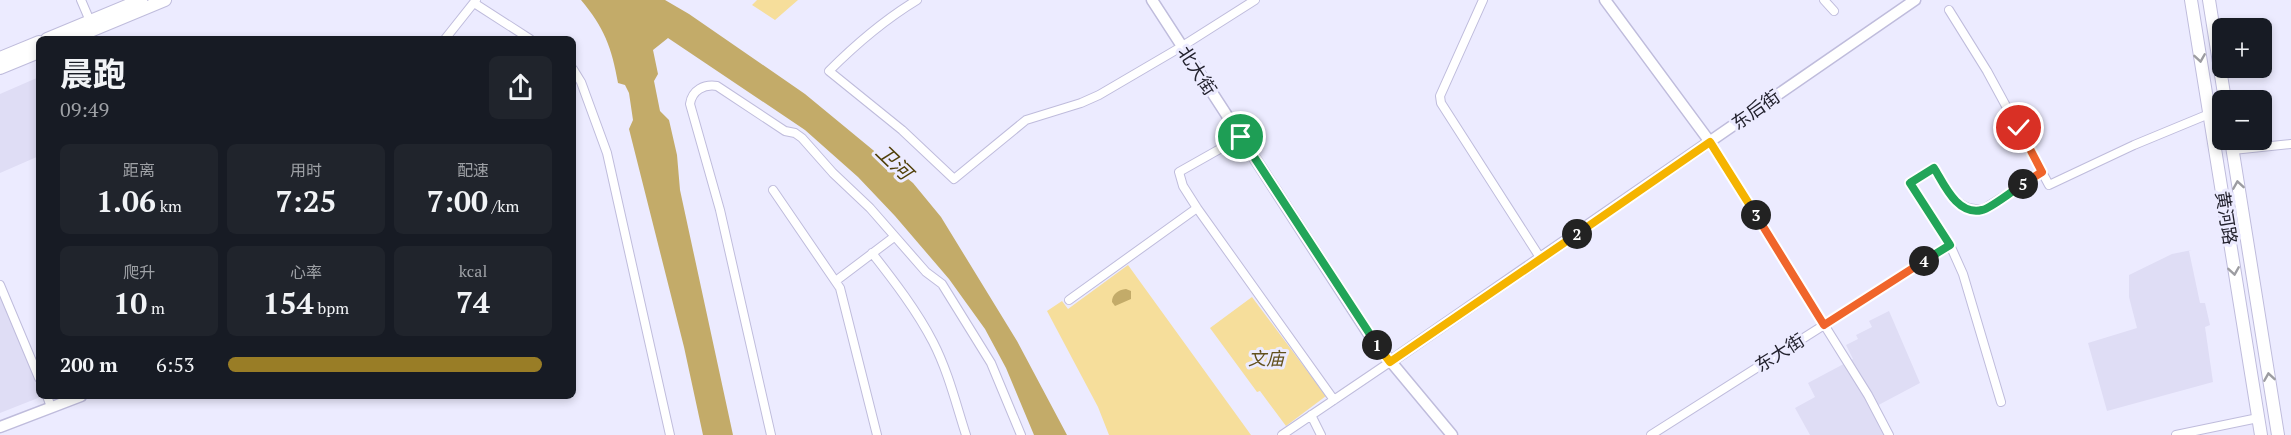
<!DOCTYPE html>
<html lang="zh">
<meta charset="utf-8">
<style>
body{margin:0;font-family:"PT Serif","Noto Sans SC",serif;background:#20242c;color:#f1f3f6;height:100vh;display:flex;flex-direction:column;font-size:22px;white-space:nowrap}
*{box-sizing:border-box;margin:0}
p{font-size:20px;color:#9ea1a6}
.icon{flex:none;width:33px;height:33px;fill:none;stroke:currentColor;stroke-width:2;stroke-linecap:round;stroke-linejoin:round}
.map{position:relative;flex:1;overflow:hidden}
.drawer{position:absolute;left:36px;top:36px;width:540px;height:363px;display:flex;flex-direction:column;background:#171b24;border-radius:9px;box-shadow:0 3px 9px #0003}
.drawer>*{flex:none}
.buttons{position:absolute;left:2212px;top:18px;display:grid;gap:12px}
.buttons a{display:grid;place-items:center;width:60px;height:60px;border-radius:9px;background:#171b24;box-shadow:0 3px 9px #0003;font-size:30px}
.pin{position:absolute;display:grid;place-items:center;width:51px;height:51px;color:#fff;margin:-26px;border:3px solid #fff;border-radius:50%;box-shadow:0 2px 6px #0007}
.km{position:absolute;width:30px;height:30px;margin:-15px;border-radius:50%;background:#222;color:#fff;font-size:16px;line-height:30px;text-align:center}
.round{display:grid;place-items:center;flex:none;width:63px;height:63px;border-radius:9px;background:#20242c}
.overview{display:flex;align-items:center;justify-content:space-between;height:102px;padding:0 24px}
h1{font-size:33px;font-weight:700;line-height:45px}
.metrics{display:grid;grid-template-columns:repeat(3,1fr);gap:9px;height:102px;padding:6px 24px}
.metrics div{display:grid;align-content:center;border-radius:9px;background:#20242c;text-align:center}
.metrics b{font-size:30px;font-weight:700}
.metrics small{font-size:16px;font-weight:400}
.metrics p{font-size:16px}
ul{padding:0 24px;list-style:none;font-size:20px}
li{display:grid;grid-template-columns:96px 72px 1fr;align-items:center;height:45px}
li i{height:15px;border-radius:8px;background:#997d26}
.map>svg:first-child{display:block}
</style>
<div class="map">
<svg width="2291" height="435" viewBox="0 0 2291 435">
<rect width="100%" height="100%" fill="#ecebff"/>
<path fill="#dfddf5" d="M39 77V156L0 173V94Z
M2192 250 2189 251 2200 303H2205L2210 325 2205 327 2213 382 2107 411 2088 343 2137 328 2129 297V275L2172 254Z
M0 296 39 387V396H43L0 413Z
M1889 311 1920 383 1871 409 1885 435H1810L1795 408 1815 397 1808 383 1853 359 1846 345 1858 339 1856 335 1872 327 1869 321Z"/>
<path fill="#f6de9b" d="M757 0H798L775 20 752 5Z
M1128 265 1251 435H1109L1098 407 1047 311 1062 301 1068 309Z
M1252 297 1326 396 1286 426 1260 391 1257 392 1210 328Z"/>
<path fill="#c3ab69" d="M581 0H665L689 14 805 94 913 183 941 217 1017 341 1067 435H1034L1006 368 985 329 949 279 895 216 858 177 805 130 668 38 653 50 658 74 654 81 660 111 669 120 677 155 680 190 733 435H703L684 347 629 129 633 120 629 93 625 85 618 83C612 48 604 27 581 0Z
M1126 289 1131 291V299L1115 306 1112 302C1112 294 1118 290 1126 289Z"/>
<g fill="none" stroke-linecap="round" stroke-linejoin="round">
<defs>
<path id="street" d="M81 0 90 21
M917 0C884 20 856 44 829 71L902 130 954 179 1026 120 1081 103 1099 95 1181 47 1255 0
M1483 0 1440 96 1441 103 1541 259
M1824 0 1834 11
M474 3 530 39
M1949 10 1987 71 2049 185 2134 145 2209 114
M445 39 476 0
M573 69 581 82 607 153 670 435
M1710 142 1868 395 1889 435
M2233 150 2291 144
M773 190 840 288 877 435
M1197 208 1334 400
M1950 245 1963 274 2001 402
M872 253C894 281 917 311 933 342 948 371 956 404 966 435
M837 280 894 237
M0 285 39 378
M1069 300 1197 208 1183 186 1179 172 1241 137
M47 396 51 407
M1311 415 1321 435
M771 435 720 210 690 104C692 90 704 84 717 86L785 131 795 133 802 138 833 173 870 208 926 272 942 284 991 363 1021 435
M1282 435 1390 362
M1651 435 1950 245 1910 183 1934 168 1955 201 1968 208 1982 210 2042 172
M2176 435 2258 418"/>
<path id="secondary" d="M1152 0 1372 339 1452 435
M1605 0 1710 142
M1390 362 1915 0
M0 427 81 396"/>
<path id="primary" d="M2191 0 2261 435
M2209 0 2225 100
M47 39 141 0
M71 39 165 0
M0 58 39 42
M0 68 39 52
M2231 140 2278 435"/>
</defs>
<use href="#street" stroke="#bfbcdc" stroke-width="10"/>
<use href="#secondary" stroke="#bfbcdc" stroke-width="13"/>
<use href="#primary" stroke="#bfbcdc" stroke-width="14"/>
<use href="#street" stroke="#fff" stroke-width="8"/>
<use href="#secondary" stroke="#fff" stroke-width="10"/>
<use href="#primary" stroke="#fff" stroke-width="12"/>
</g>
<defs><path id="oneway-chevron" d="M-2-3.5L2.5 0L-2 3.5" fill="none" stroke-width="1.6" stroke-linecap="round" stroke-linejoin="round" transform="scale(1.5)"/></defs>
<g stroke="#9c9ca1">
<use href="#oneway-chevron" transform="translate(2200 58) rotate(81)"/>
<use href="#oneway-chevron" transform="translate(2238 185) rotate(-99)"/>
<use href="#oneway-chevron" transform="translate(2234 271) rotate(81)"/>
<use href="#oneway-chevron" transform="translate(2269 377) rotate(-99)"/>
</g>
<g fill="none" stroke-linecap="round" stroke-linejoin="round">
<defs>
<path id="split-1" d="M1241 137 1377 345"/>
<path id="split-2" d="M1377 345 1390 362 1577 234"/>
<path id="split-3" d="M1577 234 1710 142 1756 215"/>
<path id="split-4" d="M1756 215 1824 325 1924 261"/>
<path id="split-5" d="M1924 261 1950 245 1910 183 1934 168C1944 184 1957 216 1982 210 1990 209 2015 189 2023 184"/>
<path id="split-6" d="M2019 128 2042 172 2023 184"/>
</defs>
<use href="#split-1" stroke="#fff" stroke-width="12"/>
<use href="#split-2" stroke="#fff" stroke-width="12"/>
<use href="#split-3" stroke="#fff" stroke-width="12"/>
<use href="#split-4" stroke="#fff" stroke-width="12"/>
<use href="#split-5" stroke="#fff" stroke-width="12"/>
<use href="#split-6" stroke="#fff" stroke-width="12"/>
<use href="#split-1" stroke="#22a559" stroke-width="8"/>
<use href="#split-2" stroke="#f5b400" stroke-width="8"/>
<use href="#split-3" stroke="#f5b400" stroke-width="8"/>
<use href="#split-4" stroke="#f0652b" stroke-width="8"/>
<use href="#split-5" stroke="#22a559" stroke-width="8"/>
<use href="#split-6" stroke="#f0652b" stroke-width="8"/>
</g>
<g text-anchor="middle" stroke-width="6" stroke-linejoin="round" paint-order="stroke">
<g font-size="18" fill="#23222e" stroke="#ecebff">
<text transform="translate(1197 71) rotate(57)" y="6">北大街</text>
<text transform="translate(1756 110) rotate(-35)" y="6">东后街</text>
<text transform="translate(2226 218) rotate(81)" y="6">黄河路</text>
<text transform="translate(1780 353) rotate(-32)" y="6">东大街</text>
</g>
<g font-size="18" font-style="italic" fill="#62501d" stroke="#ecebff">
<text x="1266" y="365">文庙</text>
</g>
<g font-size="20" font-style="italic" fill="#514009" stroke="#ecebff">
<text transform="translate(894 162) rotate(44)" y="7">卫河</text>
</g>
</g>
</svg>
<div class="buttons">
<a>+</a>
<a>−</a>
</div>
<div class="pin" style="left:1241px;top:137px;background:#1e9e55"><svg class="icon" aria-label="arrive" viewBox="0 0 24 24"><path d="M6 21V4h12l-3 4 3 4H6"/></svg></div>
<div class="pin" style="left:2019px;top:128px;background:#d93025"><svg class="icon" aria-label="check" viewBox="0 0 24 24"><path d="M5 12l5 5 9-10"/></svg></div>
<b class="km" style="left:1377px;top:345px">1</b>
<b class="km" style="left:1577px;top:234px">2</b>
<b class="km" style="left:1756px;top:215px">3</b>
<b class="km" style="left:1924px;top:261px">4</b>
<b class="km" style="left:2023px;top:184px">5</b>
<section class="drawer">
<div class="overview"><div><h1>晨跑</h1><p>09:49</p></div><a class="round"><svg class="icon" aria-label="share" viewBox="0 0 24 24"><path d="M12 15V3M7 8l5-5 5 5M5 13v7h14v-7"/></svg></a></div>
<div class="metrics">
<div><p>距离</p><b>1.06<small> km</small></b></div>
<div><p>用时</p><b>7:25</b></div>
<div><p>配速</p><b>7:00<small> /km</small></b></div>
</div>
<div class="metrics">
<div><p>爬升</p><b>10<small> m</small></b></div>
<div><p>心率</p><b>154<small> bpm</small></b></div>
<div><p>kcal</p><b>74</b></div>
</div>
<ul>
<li><b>200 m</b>6:53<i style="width:97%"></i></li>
</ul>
</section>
</div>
